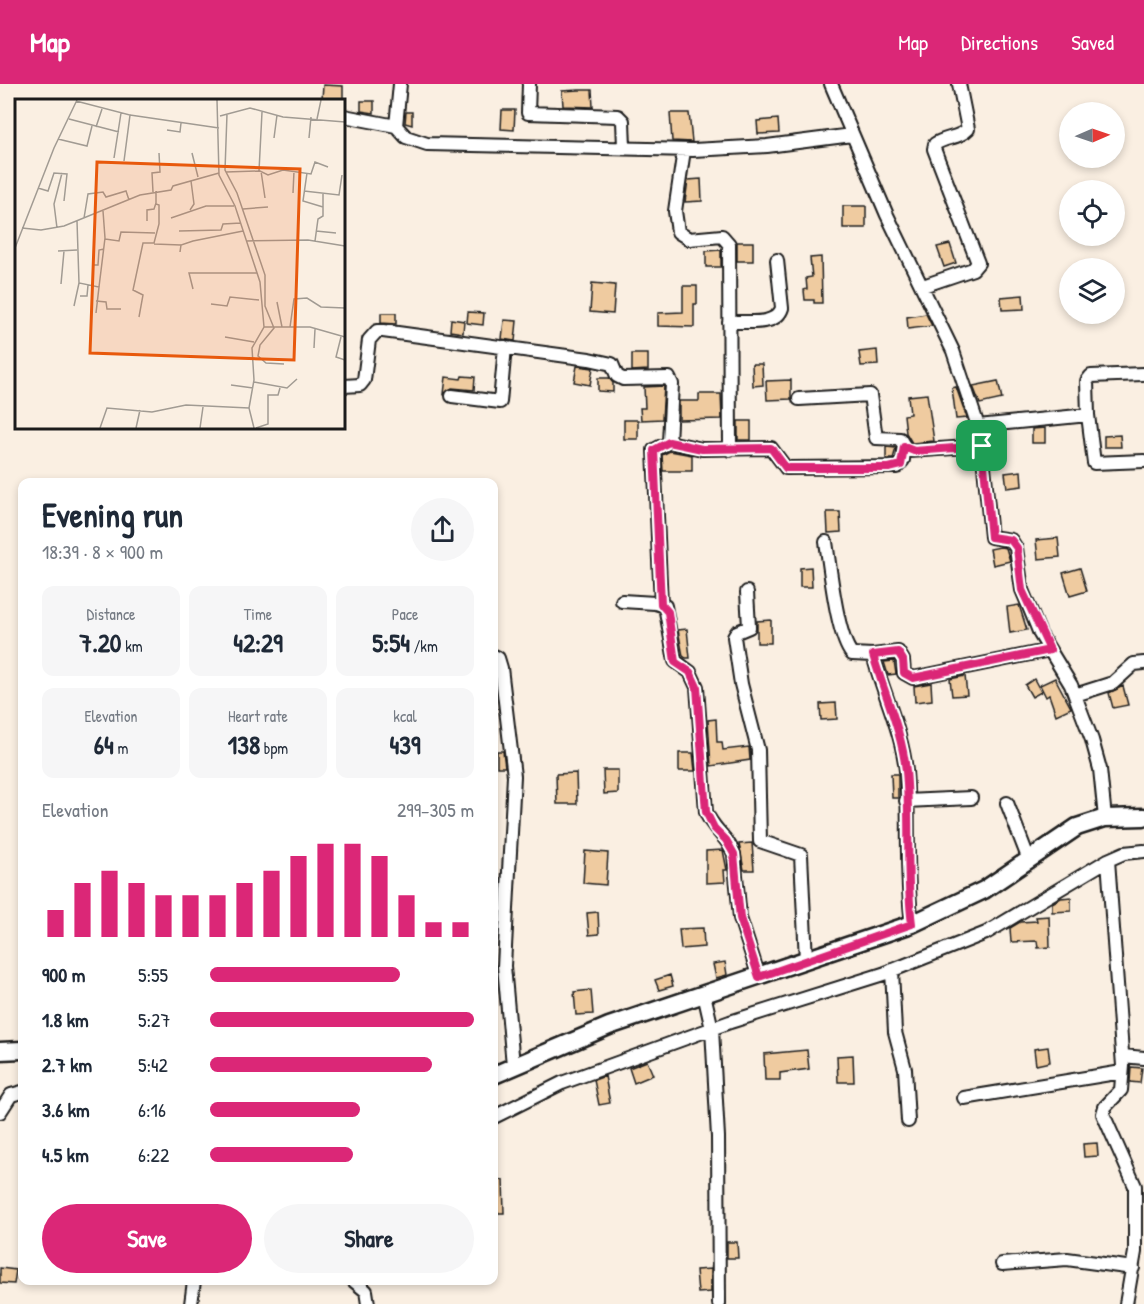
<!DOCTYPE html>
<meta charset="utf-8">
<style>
body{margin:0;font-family:"Patrick Hand",sans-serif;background:#f6f6f7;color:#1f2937;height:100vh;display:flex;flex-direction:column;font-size:22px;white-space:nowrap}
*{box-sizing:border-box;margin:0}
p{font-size:20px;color:#747a83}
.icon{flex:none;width:33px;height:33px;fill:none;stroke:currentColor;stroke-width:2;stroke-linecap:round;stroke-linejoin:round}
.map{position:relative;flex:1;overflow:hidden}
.panel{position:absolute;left:18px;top:394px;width:480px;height:807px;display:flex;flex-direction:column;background:#fff;border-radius:12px;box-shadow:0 3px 9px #0003}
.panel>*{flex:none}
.needle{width:39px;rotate:88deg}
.fabs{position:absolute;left:1059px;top:18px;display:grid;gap:12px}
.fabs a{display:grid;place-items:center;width:66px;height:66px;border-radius:50%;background:#fff;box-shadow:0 3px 9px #0003;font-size:30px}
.pin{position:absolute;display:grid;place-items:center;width:51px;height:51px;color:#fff;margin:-26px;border-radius:12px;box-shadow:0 3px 9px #0006}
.round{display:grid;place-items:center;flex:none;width:63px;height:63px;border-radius:32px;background:#f6f6f7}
.overview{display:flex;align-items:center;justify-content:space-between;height:102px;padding:0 24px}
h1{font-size:33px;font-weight:800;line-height:45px}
.metrics{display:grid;grid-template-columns:repeat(3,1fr);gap:9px;height:102px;padding:6px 24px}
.metrics div{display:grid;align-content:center;border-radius:12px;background:#f6f6f7;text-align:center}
.metrics b{font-size:26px;font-weight:800}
.metrics small{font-size:16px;font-weight:400}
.metrics p{font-size:16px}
.chart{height:168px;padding:12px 24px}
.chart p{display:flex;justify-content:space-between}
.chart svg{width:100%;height:108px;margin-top:6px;stroke:#db2777;stroke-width:6}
.primary-button{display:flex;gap:12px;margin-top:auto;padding:12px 24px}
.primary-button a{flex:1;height:69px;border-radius:36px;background:#db2777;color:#fff;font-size:24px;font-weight:800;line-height:69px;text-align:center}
.primary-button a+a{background:#f6f6f7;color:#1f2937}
ul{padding:0 24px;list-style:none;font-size:20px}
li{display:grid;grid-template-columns:96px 72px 1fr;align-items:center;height:45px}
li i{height:15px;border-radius:8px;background:#db2777}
header{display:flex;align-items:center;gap:36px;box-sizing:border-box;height:84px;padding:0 30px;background:#db2777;color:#fff}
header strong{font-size:28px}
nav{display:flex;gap:33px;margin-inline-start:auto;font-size:21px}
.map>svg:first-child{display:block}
</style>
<header>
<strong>Map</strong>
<nav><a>Map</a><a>Directions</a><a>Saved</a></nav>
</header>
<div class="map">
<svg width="1144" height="1220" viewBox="0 0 1144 1220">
<rect width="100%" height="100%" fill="#faefe2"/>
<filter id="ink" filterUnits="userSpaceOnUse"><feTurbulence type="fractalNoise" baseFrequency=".0167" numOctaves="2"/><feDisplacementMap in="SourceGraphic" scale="12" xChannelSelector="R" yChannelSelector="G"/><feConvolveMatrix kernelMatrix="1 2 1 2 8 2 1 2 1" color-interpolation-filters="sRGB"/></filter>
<g filter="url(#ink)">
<path fill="#efcba0" stroke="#1c1c1c" stroke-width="1.5" d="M323 1 343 2V15H322Z
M579 6H592L593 23 563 22 562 7Z
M361 17H374V29L361 27Z
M502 26H515L514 46 501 45Z
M406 28H412V41L405 39Z
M670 29H689L692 58 672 57Z
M778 35 779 49 758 50 757 37Z
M701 95 702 117 685 118 688 96Z
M843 122H866V144H843Z
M737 158H753V177H737Z
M950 160 956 179 944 183 937 163Z
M721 166V183H706V167Z
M821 173 822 219H814V216H805L804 206 807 205 806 194 812 193 810 174Z
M592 199 615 201 613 230 590 228Z
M683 202H697V220H694V243L658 242V229L683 228Z
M1023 211 1024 225 1002 226 1001 213Z
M468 228 484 229 483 241 467 239Z
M381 229H396V240L381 239Z
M926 230 932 242 908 245 907 233Z
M451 235 464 237 463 249 450 247Z
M504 236 517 237 515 257 502 255Z
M877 266 878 281 861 282 859 268Z
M632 270H648V286L632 287Z
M752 280H762L763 301 753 302Z
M577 282 593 284 590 301 574 298Z
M462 292 475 293 474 306 452 304 444 310 446 293 461 295Z
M598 294H609L613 299V308L598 307Z
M791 296V315L767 316 766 297Z
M998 297 1002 315 980 320 973 302Z
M664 302 662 335 641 336 640 324H645L644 303Z
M956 303 967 334 956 335 952 304Z
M699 310H721L722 335 679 336V317H699Z
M927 310 934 357 912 359 906 349 904 331 910 330 908 312Z
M624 336H638V355H624Z
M738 337H751V356H738Z
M1045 344V359H1032V345Z
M1120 351 1121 363H1104V352Z
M886 363 896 364 893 375H886Z
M670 367 692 371V387H663L662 371Z
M1021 387 1022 402 1007 404 1005 389Z
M827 428H840L841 448 828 449Z
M1058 454 1060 473 1038 475 1036 456Z
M1000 463 1006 464 1010 477 993 481 990 465Z
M811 483 812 503H800V484Z
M1080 484 1087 507 1070 512 1063 489Z
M1019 521 1027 546 1010 549 1007 523Z
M771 536V559H757V537Z
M687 545 690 574H686L683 572 678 546Z
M894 577 896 590 888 591 884 578Z
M965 592 967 611 952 612 950 595Z
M1055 594 1071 624 1056 631 1049 611 1046 613 1040 601Z
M1034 595 1041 608 1032 613 1025 601Z
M931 599 932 616 915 618 914 602Z
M1123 602 1128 621 1113 624 1109 609Z
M836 619 837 635 821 636 820 620Z
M716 635 717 658H722L723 666 749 663 750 676 711 682 708 636Z
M497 667H503L505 683H497Z
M679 669H693L695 687H679Z
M603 686H618V709L604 710Z
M576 689 577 720H557L556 690Z
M891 690H898V714H892Z
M752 759 754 786H744L739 760Z
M723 766 727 786H724L725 798 706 799V767Z
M585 767 608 769 606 801 583 799Z
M1071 813V827L1052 828V819L1061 814Z
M598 828 599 850 589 851 587 829Z
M1049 832 1050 863 1038 864 1037 857 1011 858 1010 844 1020 838 1037 837 1036 833Z
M703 844 704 863 681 865 679 845Z
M725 878 727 891 716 894 713 880Z
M670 891 673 902 659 906 655 896Z
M591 906 593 930 576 931 574 908Z
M1048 963 1050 978 1036 981 1034 965Z
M807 966 809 985 780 989V996H765L764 970Z
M853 971 854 998H838L837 972Z
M647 977 653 991 634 999 629 984Z
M1131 983 1142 984 1140 999 1130 998Z
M605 992 610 1019 599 1021 594 996Z
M1097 1059 1098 1072 1084 1073 1083 1060Z
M503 1096 504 1129H494V1097Z
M727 1158H737L738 1174H727Z
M0 1184 16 1186 14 1200 0 1199Z
M711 1185V1208L698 1209 696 1186Z"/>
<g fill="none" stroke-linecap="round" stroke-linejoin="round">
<defs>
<path id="minor" d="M529 0 528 29 618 32 623 37 624 63
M831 0 887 131 953 267 976 336 982 362 991 453 1011 456 1016 464 1022 506 1030 525 1040 550 1071 601 1092 656 1100 685 1105 734
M344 32 396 42 400 0
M396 42 406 53 427 60 693 66 767 62 852 51
M684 66 675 127 678 148 689 155 722 152 729 160 730 366
M923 202 973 185 978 179 934 65 935 60C945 53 960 54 968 45L959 0
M729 238C746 237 776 243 782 224L777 176
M344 302 360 301 364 296 369 256 377 247H383L589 275 612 280 617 292 623 295 669 294 672 300 669 358 702 365 771 364 786 384 897 383 903 376 904 363
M452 312 500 318 505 263
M799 315 870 311 876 354 900 355 906 365 910 367 982 362
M1088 331 1087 297 1091 292 1143 290
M978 342 1088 331 1094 379 1144 377
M826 458C830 483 837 553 852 570L873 571C883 609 902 647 906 687 910 738 905 789 912 840
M747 508 749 543 737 548 734 553 741 600 758 666 760 757 801 771 806 876
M622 517 655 519 665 522 675 577 690 588 697 603 706 728C712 745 728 753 734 770L740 834 759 893
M661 520 654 366 669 358
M873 571 898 568 903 576 904 589 913 594 1050 566
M494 572 498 574 501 584 514 692 504 882 513 981
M1075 611 1113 599 1134 580 1144 579
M906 717 971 714
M1007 719 1029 776
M1108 776 1123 982 1121 1006 1105 1023 1103 1030 1135 1102V1168L1126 1220
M892 886 895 948 905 985 908 1037
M704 910 712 945 718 1053 719 1220
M1123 972 1144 974
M964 1014 1122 988
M0 1028 11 1011 22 1008
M494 1033 562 999 730 938 883 890 986 849 1108 776 1124 769 1144 767
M1002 1180 1067 1175 1133 1184
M354 1197 366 1207 368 1220
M191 1220 194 1197"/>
<path id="secondary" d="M0 967 22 966
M494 991 609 942 912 840 984 806 1077 743 1105 734 1144 733"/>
</defs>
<use href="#minor" stroke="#1c1c1c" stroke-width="16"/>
<use href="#secondary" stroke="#1c1c1c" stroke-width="21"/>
<use href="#minor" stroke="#fff" stroke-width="12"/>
<use href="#secondary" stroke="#fff" stroke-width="16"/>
</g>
</g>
<g fill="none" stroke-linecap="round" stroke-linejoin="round" filter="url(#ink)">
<defs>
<path id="route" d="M669 358 702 365 771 364 786 384H889L901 381 904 363 914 367 982 362 991 453 1011 456 1017 464 1022 506 1050 566 913 594 904 589 903 576 898 568 873 571C884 609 902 647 906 687 911 738 905 787 912 840L759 893 740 834 734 770 726 756 714 744 706 728 697 603 690 588 675 578 668 528 661 520 654 366Z"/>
</defs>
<use href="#route" stroke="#fff" stroke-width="12"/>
<use href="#route" stroke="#db2777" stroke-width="8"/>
</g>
<g transform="translate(15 15)">
<rect width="330" height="330" fill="#faefe2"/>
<path fill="none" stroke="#a19b93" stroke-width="1.5" d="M202 1 204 76 220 107 245 183 249 228 237 249 239 281 234 309 239 329M61 2 115 16 109 62M212 15 210 71 222 94 250 176V207L259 229 245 246 243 257 251 264 269 265M115 16 204 29M205 17 235 9 268 18 330 23M54 20 104 33M302 20 306 1M81 28 87 10M152 31 165 33 166 24M259 39 262 16M294 39 296 18M43 40 72 47 77 27M177 54 183 78M99 59 106 14M244 72 247 13M246 72 250 99M211 73 245 72 253 76 268 71 296 75 300 63 313 68M292 74 288 102 308 108M23 89 33 92 39 74 52 75 49 102M289 92 324 96 327 76M138 93 137 74 145 73 144 54M278 94 279 72M228 110 253 108M175 111 179 105 176 82M69 119 73 95 88 93 91 98 111 92 114 101M156 119 191 107H219M62 122 64 184 84 188 81 214M132 122V111L139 110 141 104V92M7 129 26 131 49 127 125 96 156 91 158 87 204 74M42 129 39 105 47 74M164 132 206 131 208 125 226 124M301 132 321 134M90 140 104 142 106 133 140 134M231 142 293 141 330 147M300 142 303 120 308 117V94M139 145 166 146M0 149 39 49 62 1M43 152 62 151M165 153 166 146 178 142 228 132M78 166H83L84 151 89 150M46 185 49 152M84 188 90 139 88 112M178 190 174 174H242M65 197H72L73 186M81 202 91 203 92 210H106M262 203 267 228M196 205 212 207 215 198 244 201M59 207 64 184M124 218 128 196 118 191 128 144H139L144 125V106L141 105M249 228H295L330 238M275 228 279 200 292 199 306 208 330 209M210 238 239 243M326 238 321 258 330 261M299 249 300 230M239 283 272 289 282 280M216 286 238 289M85 329 92 309 137 313 171 306 234 309M121 329 125 311M185 329 188 308M241 329 253 325V296H263L265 289"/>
<path fill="#e8590c" fill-opacity="0.15" stroke="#e8590c" stroke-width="3" d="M82 63 285 70 279 261 75 254Z"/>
<rect width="330" height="330" fill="none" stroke="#1c1c1c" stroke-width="3"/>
</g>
</svg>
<div class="fabs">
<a><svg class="needle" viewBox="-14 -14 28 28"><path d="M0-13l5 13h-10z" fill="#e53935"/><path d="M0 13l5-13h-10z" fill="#747a83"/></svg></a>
<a><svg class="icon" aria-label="locate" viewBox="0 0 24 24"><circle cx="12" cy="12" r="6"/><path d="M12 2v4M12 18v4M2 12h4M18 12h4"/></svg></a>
<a><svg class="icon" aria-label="layers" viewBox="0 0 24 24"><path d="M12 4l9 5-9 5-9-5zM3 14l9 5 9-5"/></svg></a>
</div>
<div class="pin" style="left:982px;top:362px;background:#1e9e55"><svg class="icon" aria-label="arrive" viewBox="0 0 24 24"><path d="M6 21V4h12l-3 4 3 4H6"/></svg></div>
<section class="panel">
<div class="overview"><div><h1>Evening run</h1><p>18:39 · 8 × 900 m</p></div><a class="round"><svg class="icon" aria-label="share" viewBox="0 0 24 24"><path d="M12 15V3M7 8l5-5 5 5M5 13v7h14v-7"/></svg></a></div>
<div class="metrics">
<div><p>Distance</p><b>7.20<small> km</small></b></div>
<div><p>Time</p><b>42:29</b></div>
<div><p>Pace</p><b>5:54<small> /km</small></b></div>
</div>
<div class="metrics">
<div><p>Elevation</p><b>64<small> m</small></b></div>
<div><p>Heart rate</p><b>138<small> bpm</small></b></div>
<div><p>kcal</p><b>439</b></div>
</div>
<div class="chart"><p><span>Elevation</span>299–305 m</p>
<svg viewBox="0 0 160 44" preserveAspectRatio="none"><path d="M5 44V33M15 44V22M25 44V17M35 44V22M45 44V27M55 44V27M65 44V27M75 44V22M85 44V17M95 44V11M105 44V6M115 44V6M125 44V11M135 44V27M145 44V38M155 44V38"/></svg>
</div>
<ul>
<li><b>900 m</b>5:55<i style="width:72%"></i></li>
<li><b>1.8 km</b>5:27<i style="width:100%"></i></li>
<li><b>2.7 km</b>5:42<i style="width:84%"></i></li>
<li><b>3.6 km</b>6:16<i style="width:57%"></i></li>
<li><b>4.5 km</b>6:22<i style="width:54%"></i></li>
</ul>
<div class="primary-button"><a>Save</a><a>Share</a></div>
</section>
</div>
